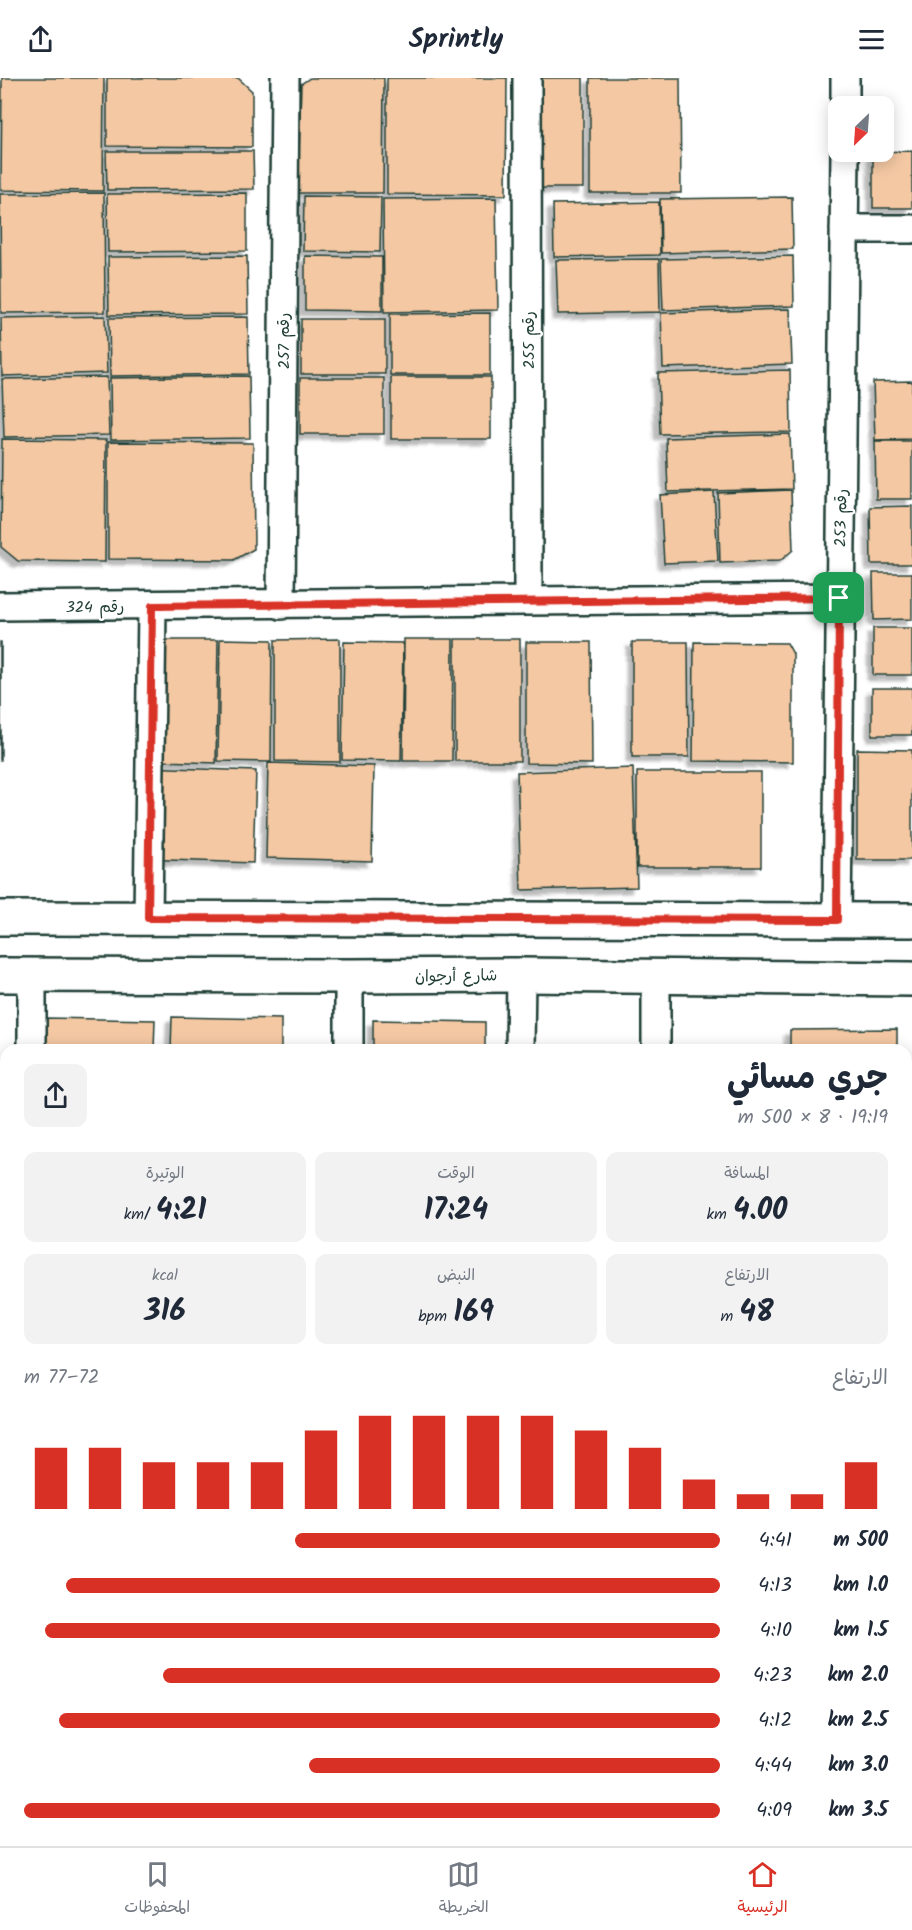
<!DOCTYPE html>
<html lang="ar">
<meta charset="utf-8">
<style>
body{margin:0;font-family:Kalam,"Playpen Sans Arabic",sans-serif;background:#f2f2f3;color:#1f2937;direction:rtl;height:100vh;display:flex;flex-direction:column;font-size:22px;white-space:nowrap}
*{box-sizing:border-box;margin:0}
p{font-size:20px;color:#747a83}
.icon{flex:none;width:33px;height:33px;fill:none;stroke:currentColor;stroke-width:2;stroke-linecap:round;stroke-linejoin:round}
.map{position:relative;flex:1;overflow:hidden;direction:ltr}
.details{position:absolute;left:0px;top:966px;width:912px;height:802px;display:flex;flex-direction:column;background:#fff;border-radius:18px 18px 0 0;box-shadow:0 3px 15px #0003;direction:rtl}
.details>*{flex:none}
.needle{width:39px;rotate:205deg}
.buttons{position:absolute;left:828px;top:18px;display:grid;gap:12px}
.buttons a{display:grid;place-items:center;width:66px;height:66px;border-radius:12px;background:#fff;box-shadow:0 3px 15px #0003;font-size:30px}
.pin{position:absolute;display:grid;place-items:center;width:51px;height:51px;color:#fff;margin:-26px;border-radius:12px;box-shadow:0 3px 9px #0006}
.round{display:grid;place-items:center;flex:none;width:63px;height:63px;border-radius:12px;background:#f2f2f3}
.summary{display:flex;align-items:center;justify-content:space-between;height:102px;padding:0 24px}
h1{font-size:33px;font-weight:700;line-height:45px}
.metrics{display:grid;grid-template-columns:repeat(3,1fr);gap:9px;height:102px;padding:6px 24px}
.metrics div{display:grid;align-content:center;border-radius:12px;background:#f2f2f3;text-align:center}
.metrics b{font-size:30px;font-weight:700}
.metrics small{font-size:16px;font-weight:400}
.metrics p{font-size:16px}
.chart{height:168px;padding:12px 24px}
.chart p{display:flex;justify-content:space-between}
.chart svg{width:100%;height:108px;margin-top:6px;stroke:#d93025;stroke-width:6}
ul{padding:0 24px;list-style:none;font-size:20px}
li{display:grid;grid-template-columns:96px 72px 1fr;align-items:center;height:45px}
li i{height:15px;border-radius:8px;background:#d93025}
header{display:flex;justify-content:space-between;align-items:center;height:78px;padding:0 24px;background:#fff;font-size:27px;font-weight:700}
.dock{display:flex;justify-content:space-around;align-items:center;height:84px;border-top:2px solid #e0e1e3;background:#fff;font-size:16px;color:#747a83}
.dock a{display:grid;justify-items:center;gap:3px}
.dock .selected{color:#d93025}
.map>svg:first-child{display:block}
</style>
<header><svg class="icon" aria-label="menu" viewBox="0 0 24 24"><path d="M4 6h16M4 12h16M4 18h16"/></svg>Sprintly<svg class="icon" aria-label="share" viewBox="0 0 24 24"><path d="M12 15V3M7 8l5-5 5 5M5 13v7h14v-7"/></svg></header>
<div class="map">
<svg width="912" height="1768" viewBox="0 0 912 1768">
<defs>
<filter id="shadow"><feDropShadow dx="-5.5" dy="5.5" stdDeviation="1.5" flood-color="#0004"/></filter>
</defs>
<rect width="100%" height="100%" fill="#fff"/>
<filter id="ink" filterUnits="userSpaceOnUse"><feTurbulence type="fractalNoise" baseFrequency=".0167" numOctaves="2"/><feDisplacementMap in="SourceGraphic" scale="12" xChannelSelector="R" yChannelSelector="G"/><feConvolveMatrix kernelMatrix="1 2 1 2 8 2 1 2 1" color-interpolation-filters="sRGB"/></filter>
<g filter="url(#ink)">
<path fill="#f4c8a3" stroke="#1f3d34" stroke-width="1.5" filter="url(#shadow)" d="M2 0H104L103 113 1 112Z
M107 0H238L252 13V69L107 68Z
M310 0H384L383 115H298L301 6Z
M387 0H507L506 117 387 116Z
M542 0H583V110H542Z
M590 0H680L681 115H590Z
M106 73H253L254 111 107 112Z
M912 73V130H873V74Z
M104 115 105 234 1 235 0 116Z
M247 115V173L108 174 107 116Z
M304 118 381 119 380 174 303 173Z
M792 119 793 171 661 175 660 121Z
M496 120 498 232 384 234 383 121Z
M659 124 660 177 554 179 553 126Z
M247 178 248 236 109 237 108 179Z
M305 178 382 179V233L305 232Z
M793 178 794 228 663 232 661 181Z
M659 181 660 234 558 236 556 182Z
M790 231 792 286 663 290 661 235Z
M490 235V297H390V236Z
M105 238 107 295 2 298 1 240Z
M248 239 249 296 110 298 109 240Z
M301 241H385V296H301Z
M790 292 791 354 660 356 658 295Z
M249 298 250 360 111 362 110 300Z
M107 299 109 357 4 359 2 301Z
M391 299H491V361H391Z
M300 300H384V356H300Z
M912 303V361L875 362 873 304Z
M790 356 792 411 668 414 666 360Z
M2 361 106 362 105 484 18 483 1 469Z
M875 363H912V421H876Z
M108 364 253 365 254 471 234 482 108 481Z
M791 412 793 472 780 483 720 485 718 415Z
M714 414 718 483 664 485 660 417Z
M912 428V486H871L870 429Z
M873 495H912V541L874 542Z
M873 550H912V597H873Z
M220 561 272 562 271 684 218 683Z
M340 561V684L275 683V562Z
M404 561H453L452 683H403Z
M455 561H520V683H455Z
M165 562H218L216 685 163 683Z
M0 564H1V682H0Z
M344 564 403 565 401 683 342 682Z
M526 564H591L592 686 526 685Z
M632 564H688L689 679H632Z
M694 564 787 565 793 576V684L693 683Z
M872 610H912V657H872Z
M857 671 912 672V782H857Z
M268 685 374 688 372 783 266 780Z
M144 689 256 693 253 785 141 781Z
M633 690 637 809 521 812 517 694Z
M637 694H761V789H637Z
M172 939 281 941V972H171Z
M45 940 155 942 154 972H44Z
M373 942 485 944V972H373Z
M897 951V972H790V952Z
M906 1069H912V1133H906Z
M906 1135H912V1198H906Z
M0 1171H1V1335H0Z
M906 1208H909L907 1317H906Z
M0 1471H6V1566L0 1567Z
M906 1477H912V1571H906Z
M0 1583H6V1633H0Z
M906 1583H912V1704H906Z
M0 1641H6V1692H0Z
M0 1698H6V1762H124V1768H0Z"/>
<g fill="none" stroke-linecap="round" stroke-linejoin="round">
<defs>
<path id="street" d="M527 0 528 523
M845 28V0
M844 151H912
M281 527 285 0
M0 528 839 520
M148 840 152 528
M837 842 845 74
M32 972V897
M349 972V898
M520 972 521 897
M656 972V898
M906 1749H912
M185 1768V1762
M490 1768 491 1762
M725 1768 726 1762"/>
<path id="secondary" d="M0 840 912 842
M0 897 349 898 521 897 912 901
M0 1372H6
M906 1375H912
M906 1426H912
M0 1427H6"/>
</defs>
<use href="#street" stroke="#1f3d34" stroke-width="32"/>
<use href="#secondary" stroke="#1f3d34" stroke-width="38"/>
<use href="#street" stroke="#fff" stroke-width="27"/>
<use href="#secondary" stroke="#fff" stroke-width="33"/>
</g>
</g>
<g fill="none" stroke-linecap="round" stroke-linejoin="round" filter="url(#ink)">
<defs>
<path id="route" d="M839 520 837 842 148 840 152 528Z"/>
</defs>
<use href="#route" stroke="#fff" stroke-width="12"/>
<use href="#route" stroke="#d93025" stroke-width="8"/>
</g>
<g text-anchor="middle" stroke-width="5" stroke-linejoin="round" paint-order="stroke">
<g font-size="16" fill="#1f3d34" stroke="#fff">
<text transform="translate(528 262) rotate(-90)" y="6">رقم 255</text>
<text transform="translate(283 263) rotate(-90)" y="6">رقم 257</text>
<text transform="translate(840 440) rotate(-89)" y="6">رقم 253</text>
<text x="95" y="534">رقم 324</text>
<text transform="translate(456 897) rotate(-1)" y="6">شارع أرجوان</text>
</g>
</g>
</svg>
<div class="buttons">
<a><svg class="needle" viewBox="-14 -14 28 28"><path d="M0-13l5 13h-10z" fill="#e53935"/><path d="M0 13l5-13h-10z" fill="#747a83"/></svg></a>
</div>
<div class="pin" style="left:839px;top:520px;background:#1e9e55"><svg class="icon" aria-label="arrive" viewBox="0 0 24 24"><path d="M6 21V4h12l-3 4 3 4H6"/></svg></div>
<section class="details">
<div class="summary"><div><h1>جري مسائي</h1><p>19:19 · 8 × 500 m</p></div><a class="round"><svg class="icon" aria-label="share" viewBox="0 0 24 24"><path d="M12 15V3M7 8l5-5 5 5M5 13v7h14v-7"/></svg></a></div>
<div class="metrics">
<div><p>المسافة</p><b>4.00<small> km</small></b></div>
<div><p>الوقت</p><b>17:24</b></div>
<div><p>الوتيرة</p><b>4:21<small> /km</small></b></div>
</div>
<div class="metrics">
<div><p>الارتفاع</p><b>48<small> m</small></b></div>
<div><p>النبض</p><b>169<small> bpm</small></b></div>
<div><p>kcal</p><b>316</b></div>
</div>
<div class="chart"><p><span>الارتفاع</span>72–77 m</p>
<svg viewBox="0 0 160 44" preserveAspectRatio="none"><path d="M5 44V19M15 44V19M25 44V25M35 44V25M45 44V25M55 44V12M65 44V6M75 44V6M85 44V6M95 44V6M105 44V12M115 44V19M125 44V32M135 44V38M145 44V38M155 44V25"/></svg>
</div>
<ul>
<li><b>500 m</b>4:41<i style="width:61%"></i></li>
<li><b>1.0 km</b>4:13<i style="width:94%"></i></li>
<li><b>1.5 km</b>4:10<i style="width:97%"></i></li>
<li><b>2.0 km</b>4:23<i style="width:80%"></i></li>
<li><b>2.5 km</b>4:12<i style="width:95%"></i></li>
<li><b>3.0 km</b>4:44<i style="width:59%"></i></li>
<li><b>3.5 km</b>4:09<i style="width:100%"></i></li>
</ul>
</section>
</div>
<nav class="dock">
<a class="selected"><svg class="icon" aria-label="home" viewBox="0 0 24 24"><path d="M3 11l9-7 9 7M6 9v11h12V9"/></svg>الرئيسية</a>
<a><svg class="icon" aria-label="map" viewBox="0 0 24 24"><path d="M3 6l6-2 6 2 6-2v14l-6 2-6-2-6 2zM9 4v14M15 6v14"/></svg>الخريطة</a>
<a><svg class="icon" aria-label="saved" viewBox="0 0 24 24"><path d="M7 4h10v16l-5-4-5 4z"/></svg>المحفوظات</a>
</nav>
